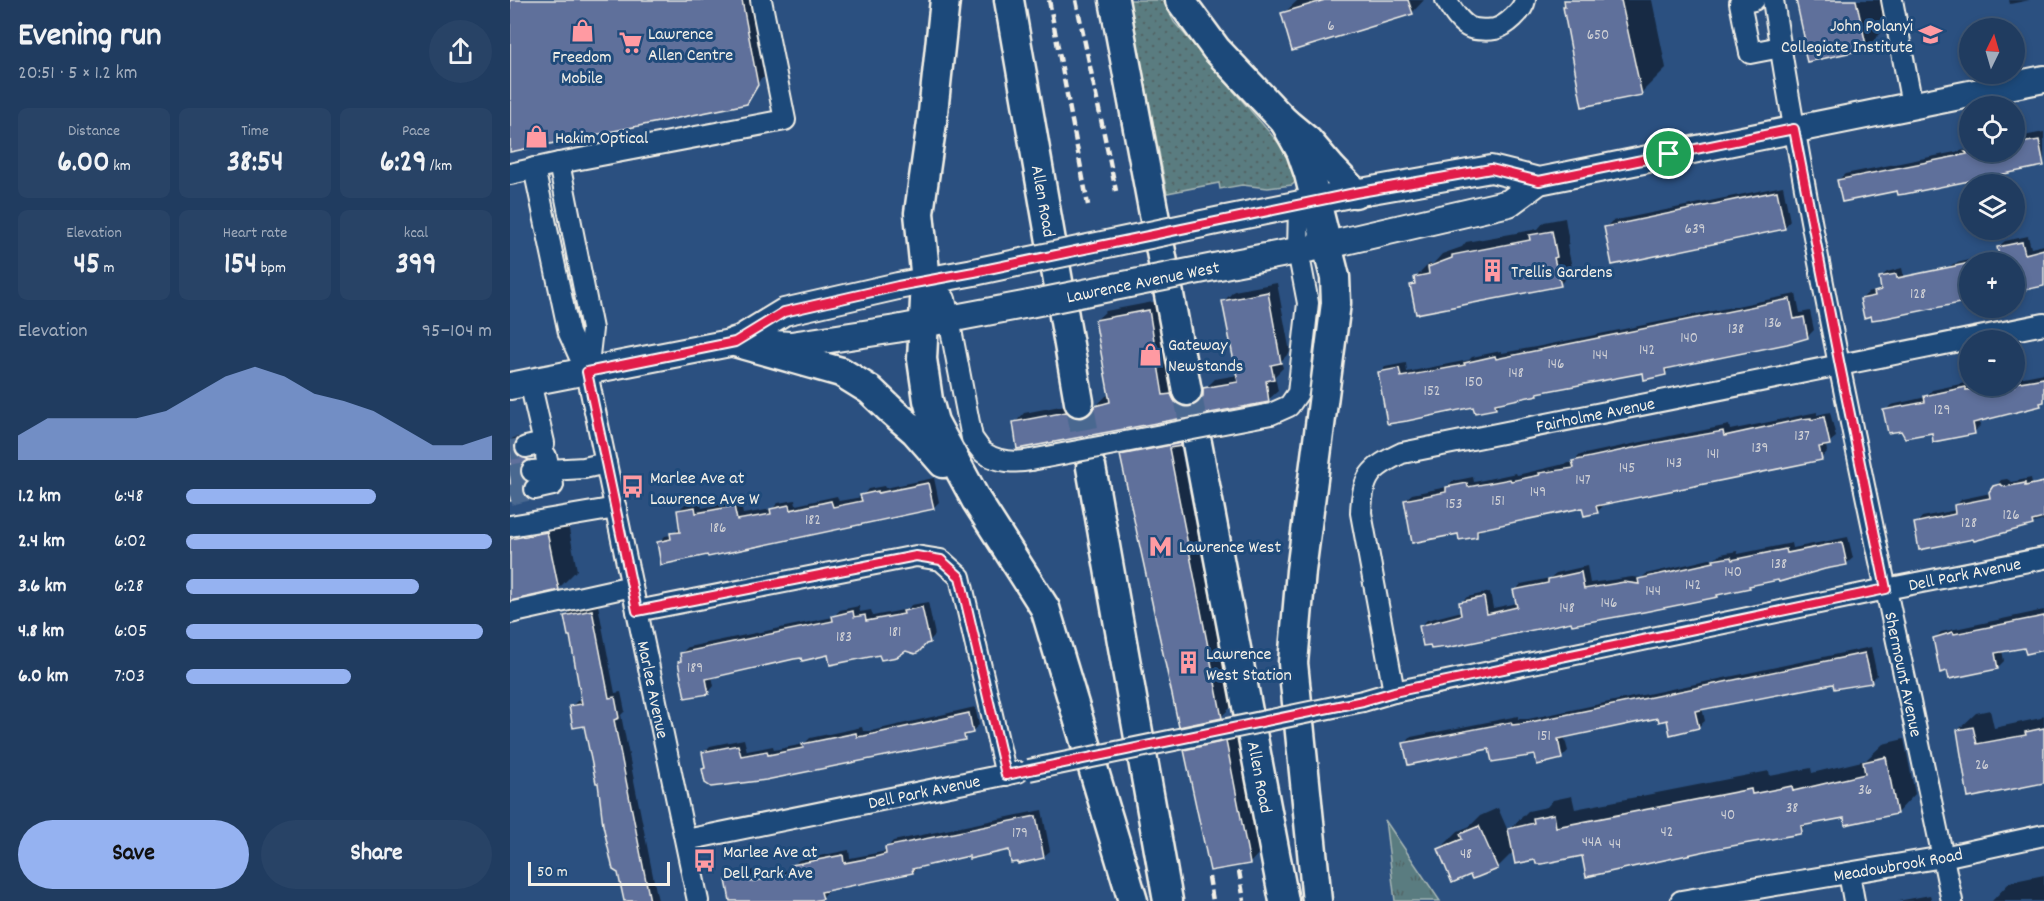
<!DOCTYPE html>
<meta charset="utf-8">
<style>
body{margin:0;font-family:Dekko,sans-serif;background:#284366;color:#f1f3f6;height:100vh;display:flex;flex-direction:column;font-size:22px;white-space:nowrap}
*{box-sizing:border-box;margin:0}
p{font-size:20px;color:#a2adbd}
.icon{flex:none;width:33px;height:33px;fill:none;stroke:currentColor;stroke-width:2;stroke-linecap:round;stroke-linejoin:round}
.map{position:relative;flex:1;overflow:hidden}
.side{display:flex;flex-direction:column;background:#203c60;width:510px}
.side>*{flex:none}
.needle{width:39px;rotate:5deg}
.buttons{position:absolute;left:1449px;top:18px;display:grid;gap:12px}
.buttons a{display:grid;place-items:center;width:66px;height:66px;border-radius:50%;background:#203c60;box-shadow:0 3px 9px #0003,0 0 0 2px #3d5675;font-size:30px}
.scale{position:absolute;left:18px;bottom:15px;width:142px;box-sizing:border-box;padding-left:6px;border:3px solid #f4f1e8;border-top:0;font-size:16px;line-height:21px;white-space:nowrap;color:#f4f1e8;-webkit-text-stroke:4px #1f4a7a;paint-order:stroke}
.pin{position:absolute;display:grid;place-items:center;width:51px;height:51px;color:#fff;margin:-26px;border:3px solid #fff;border-radius:50%;box-shadow:0 2px 6px #0007}
.round{display:grid;place-items:center;flex:none;width:63px;height:63px;border-radius:32px;background:#284366}
.overview{display:flex;align-items:center;justify-content:space-between;height:102px;padding:0 18px}
h1{font-size:33px;font-weight:700;line-height:45px}
.stats{display:grid;grid-template-columns:repeat(3,1fr);gap:9px;height:102px;padding:6px 18px}
.stats div{display:grid;align-content:center;border-radius:9px;background:#284366;text-align:center}
.stats b{font-size:30px;font-weight:700}
.stats small{font-size:16px;font-weight:400}
.stats p{font-size:16px}
.chart{height:168px;padding:12px 18px}
.chart p{display:flex;justify-content:space-between}
.chart svg{width:100%;height:108px;margin-top:6px;fill:#95b2f1;opacity:.7}
.action{display:flex;gap:12px;margin-top:auto;padding:12px 18px}
.action a{flex:1;height:69px;border-radius:36px;background:#95b2f1;color:#111;font-size:24px;font-weight:700;line-height:69px;text-align:center}
.action a+a{background:#284366;color:#f1f3f6}
ul{padding:0 18px;list-style:none;font-size:20px}
li{display:grid;grid-template-columns:96px 72px 1fr;align-items:center;height:45px}
li i{height:15px;border-radius:8px;background:#95b2f1}
main{display:flex;flex:1;min-height:0}
.map>svg:first-child{display:block}
</style>
<main>
<section class="side">
<div class="overview"><div><h1>Evening run</h1><p>20:51 · 5 × 1.2 km</p></div><a class="round"><svg class="icon" aria-label="share" viewBox="0 0 24 24"><path d="M12 15V3M7 8l5-5 5 5M5 13v7h14v-7"/></svg></a></div>
<div class="stats">
<div><p>Distance</p><b>6.00<small> km</small></b></div>
<div><p>Time</p><b>38:54</b></div>
<div><p>Pace</p><b>6:29<small> /km</small></b></div>
</div>
<div class="stats">
<div><p>Elevation</p><b>45<small> m</small></b></div>
<div><p>Heart rate</p><b>154<small> bpm</small></b></div>
<div><p>kcal</p><b>399</b></div>
</div>
<div class="chart"><p><span>Elevation</span>95–104 m</p>
<svg viewBox="0 0 160 44" preserveAspectRatio="none"><path d="M0 44V34L10 27L20 27L30 27L40 27L50 24L60 17L70 10L80 6L90 10L100 17L110 20L120 24L130 31L140 38L150 38L160 34V44z"/></svg>
</div>
<ul>
<li><b>1.2 km</b>6:48<i style="width:62%"></i></li>
<li><b>2.4 km</b>6:02<i style="width:100%"></i></li>
<li><b>3.6 km</b>6:28<i style="width:76%"></i></li>
<li><b>4.8 km</b>6:05<i style="width:97%"></i></li>
<li><b>6.0 km</b>7:03<i style="width:54%"></i></li>
</ul>
<div class="action"><a>Save</a><a>Share</a></div>
</section>
<div class="map">
<svg width="1534" height="901" viewBox="0 0 1534 901">
<defs>
<pattern id="grass-dots" width="8" height="8" patternUnits="userSpaceOnUse" patternTransform="scale(1.5)"><rect width="8" height="8" fill="#5a7c80"/><path d="M2 2h.1M6 6h.1" fill="none" stroke="#526566" stroke-width="1.8" stroke-linecap="round"/></pattern>
<pattern id="park-tufts" width="24" height="20" patternUnits="userSpaceOnUse" patternTransform="scale(1.5)"><rect width="24" height="20" fill="#5a7c80"/><path d="M3 7l-1-3M5 7V3M7 7l1-3M15 17l-1-3M17 17v-4M19 17l1-3" fill="none" stroke="#526566"/></pattern>
</defs>
<rect width="100%" height="100%" fill="#2b5080"/>
<filter id="ink" filterUnits="userSpaceOnUse"><feTurbulence type="fractalNoise" baseFrequency=".0167" numOctaves="2"/><feDisplacementMap in="SourceGraphic" scale="12" xChannelSelector="R" yChannelSelector="G"/><feConvolveMatrix kernelMatrix="1 2 1 2 8 2 1 2 1" color-interpolation-filters="sRGB"/></filter>
<g filter="url(#ink)">
<path fill="url(#grass-dots)" stroke="#a7b6b4" stroke-width="1.5" d="M619 0H653L664 22 779 155 786 181 782 185 758 188 732 185 710 189 709 183 657 193Z"/>
<path fill="url(#park-tufts)" stroke="#a7b6b4" stroke-width="1.5" d="M875 820 930 901H885Z"/>
<path fill="#0007" d="M0 0H239L254 78H251L236 103 0 151Z
M914 0 902 13 773 14 788 0Z
M1053 0H1142L1156 68 1131 93 1073 105Z
M1288 0H1376L1381 23 1356 48 1296 40Z
M1499 0H1520L1500 4Z
M1534 132V166L1389 194 1388 189 1328 180 1335 174 1460 149V152H1504V138Z
M1273 186 1280 221 1274 228 1096 227 1102 221Z
M1055 218 1059 243 1057 245 1063 271 1050 284 902 286 906 281V277L919 264H923L932 254 952 247 956 242 1028 229 1034 222Z
M1518 236 1521 248 1534 245V287L1524 286 1504 262H1460V299H1351L1358 293 1367 291 1372 286 1370 278 1377 272 1392 268 1394 277 1436 270 1443 264 1489 253 1488 247 1495 241Z
M767 283 780 352 771 361 773 368 765 376 768 391 758 400 509 448 505 423 514 413 566 403 573 408 583 409 596 396 600 395 586 320 596 311 648 301 682 397 690 398 694 396 695 389 705 379 728 375 714 301 724 291Z
M1286 294 1290 313 1300 311 1304 330 1298 336 1161 366 1155 374 1134 371 1057 385 992 401 986 408 965 405 869 373 875 367 896 363 897 372 959 360 962 357 991 351 992 353 1026 347Z
M1534 373V401L1530 405 1469 420 1470 426 1464 432 1423 431 1375 411 1381 405 1416 397 1422 390 1460 382V386H1504V379Z
M1307 412V415L1320 412 1326 437 1316 445 1317 452 1311 458 1093 503V506L1087 512 1073 506 973 527 966 535 949 532 895 500 902 494 937 487 943 481 963 477 964 482 1006 473 1007 475 1063 462 1070 455 1174 433 1175 434 1219 425 1220 430Z
M753 421 747 427 704 438 714 428Z
M680 435 670 445 721 707 711 717 611 456 621 446Z
M14 436 21 455 19 460 25 486 16 496 2 499 0 497V441L3 438Z
M424 478 429 502 423 508 149 542 155 536 162 535 171 527 168 511 175 504 191 501 192 508 230 500 233 514 262 509 268 503 285 500 286 505 327 496 329 501 352 497 358 489 374 486 375 488Z
M1521 478 1525 498 1534 485V520L1465 540 1464 537 1406 524 1412 517 1446 510 1445 506 1452 499 1481 493 1491 480 1497 479 1502 482Z
M56 514 67 570 48 589 0 594V532Z
M1338 537 1343 558 1336 564 1243 583 1239 587 1062 620 911 626 917 620 952 611 950 603 957 597 980 592 983 608 1007 603 1005 591 1011 584 1040 578 1046 573 1077 566 1080 583 1122 577 1132 578 1136 574 1208 557 1211 554 1227 551 1228 554 1282 543 1283 548Z
M418 602 425 635 419 641 395 649 370 653 292 656 202 676 204 686 198 693 170 662 173 659 171 653 178 647 323 617 330 610 349 606 350 612 361 610 363 616 398 609 401 605Z
M88 605 105 693 111 692 115 711 111 715 148 901H113L115 897 75 724 61 707 67 701 73 699 61 634 56 616 62 610Z
M1534 610V649L1517 652 1516 646 1492 650 1494 661 1488 667 1424 639 1431 632Z
M1361 647 1367 675 1361 681 1324 682 1192 708 1195 721 1188 727 1149 716 1054 736 1058 751 1051 758 980 747 895 744 901 737 1008 716V719H1018Z
M465 707 469 725 454 738 196 767 194 752 200 746 234 739 237 751 263 746 264 750 294 744 300 738 352 727 353 731H361Z
M1480 710 1484 728 1531 718 1534 715V783L1460 797 1448 730 1466 713Z
M726 733 749 853 740 863 675 751 685 741Z
M1394 739 1405 794 1387 813 1335 816 1299 823 1291 831 1073 855 1026 858 1004 851 987 868 929 850 948 831 960 826 970 816 988 808 998 831 1018 811 1037 807 1043 800 1062 796 1065 809 1259 771 1260 776 1301 768 1302 773 1356 760 1373 744Z
M532 810 540 851 533 857 500 848 460 854 408 867 403 872 318 889V891L312 898 291 901H222L217 880 224 874 244 870 246 877 279 870 283 869V866L289 860 339 850 340 858 372 852 377 850V848L383 841Z
M1534 875V901H1482L1500 882Z
M1420 895 1422 901H1388Z"/>
<path fill="#5f6f9b" stroke="#f4f1e8" stroke-width="1.5" d="M0 0H232L248 85 237 104 0 152Z
M815 0H898L903 14 782 51 771 13Z
M1054 0H1111L1132 95 1072 107 1053 7H1055Z
M1286 0H1346L1357 49 1297 62 1292 42 1295 41Z
M1529 140 1534 166 1395 194 1388 195 1387 191 1332 202 1327 180 1457 154 1455 152H1504V144Z
M1267 191 1275 229 1102 265 1094 227Z
M1042 231 1047 257 1044 258 1051 286 906 314 900 285 905 284 904 277 919 274 918 267 942 258V255L1020 240 1019 235Z
M1512 242 1515 254 1534 249V286L1504 292V262H1490L1487 247Z
M1460 263V301L1376 318 1362 320 1361 316 1354 318 1350 299 1365 296 1364 292 1371 290 1369 277 1386 274 1387 278Z
M758 292 771 363 761 365 764 379 756 381 759 402 507 449 503 422 556 412 563 417 572 418 580 414 585 406 600 402 585 320 639 310 653 395 661 394 665 402 672 407H679L688 403 693 396V388L728 382 712 301Z
M1280 299 1284 319 1294 317 1298 338 1277 344 1155 369 1156 375 1134 380 1133 373 1027 393 1028 395 985 404 986 409 965 413 963 407 897 421 878 424 877 423 868 372 889 368 891 377 955 365 954 363 985 356 986 359 1019 352Z
M1534 378V402L1530 403 1531 406 1463 423 1465 434 1423 442 1422 433 1395 438 1391 431 1378 433 1373 410 1415 402 1414 396 1456 387V390L1481 386H1504V383Z
M1314 417 1320 445 1309 447 1312 460 1086 506 1088 513 1074 516 1072 508 967 530V537L949 540 948 534 902 543 894 500 936 492V487L957 483 958 487 1000 479 1001 481 1030 475 1029 473 1064 468 1062 461 1146 443 1213 431 1214 436 1292 419 1301 418V420Z
M671 443V446L659 448 712 718 669 727 610 455Z
M4 445V450L8 455 19 460 12 465 10 471 12 477 16 481 13 491 16 497 0 501V446Z
M1534 482V518L1522 521 1523 525 1464 541 1463 539 1409 550 1404 523 1445 514 1444 505 1480 498 1479 492 1483 486 1490 484 1495 487 1515 483V486Z
M418 483 424 509 198 557 197 555 151 565 147 542 161 539 160 533 170 532 167 510 185 507 186 513 224 506 227 520 261 514 260 509 279 505 280 510 321 501 323 507 352 501 350 495 368 491V493Z
M37 532 49 590 0 601V539Z
M1332 542 1337 565 1315 569 1269 582 1268 580 1239 586 1240 588 1207 595 1208 597 1134 612 1062 625 1061 622 936 648V647L921 649 920 645 913 646 909 626 951 615 949 602 974 597 977 614 1007 607 1003 590 1038 583V579L1071 572 1074 589 1114 582 1129 584 1128 579 1204 562 1203 560 1221 557 1222 560 1276 549 1277 553Z
M412 607 420 643 416 644 409 652 405 654 396 651 387 657 371 660 369 655 320 665 318 655 292 661 291 658 284 659 196 679 199 694 175 698 168 662 171 661 170 653 323 621 322 616 343 611 344 617 355 615 356 621 394 614 393 611Z
M82 610 99 698 105 697 109 718 104 720 140 901H114L108 873 103 870 93 825 88 783H86L74 726 63 728 59 706 72 704 60 636H58L54 616Z
M1534 616V650L1516 654 1514 648 1485 653 1488 669 1439 679 1437 671 1430 673 1423 638 1443 632 1444 634Z
M1355 653 1362 683 1324 689 1323 684 1185 711 1189 728 1160 735 1157 720 1149 722 1148 718 1048 739 1052 759 1027 765 1025 755 982 762 979 749 898 765 893 743 1001 722 1002 725 1011 724Z
M459 713 463 733 454 735 455 740 256 780 201 787 195 783 192 769 195 768 192 752 228 745 231 756 257 751 258 755 293 748 292 744 346 733 347 737 354 736Z
M1463 727 1467 744 1516 735 1515 732 1534 728V783L1458 798 1447 730Z
M716 741 740 864 700 871 674 750Z
M1376 757 1387 814 1335 825 1334 818 1291 826 1292 832 1290 834 1205 849 1076 877 1072 856 1032 864H1026L1025 860 1005 864 998 829 1024 823 1023 818 1044 814 1046 827 1241 789 1242 794 1282 786 1283 791 1355 774 1353 762Z
M526 816 534 858 508 864V862L501 863 499 850 459 859V856L402 869 403 873 311 892 313 899 303 901H220L216 880 238 875 240 882 271 876 282 873 281 865 333 855 334 863 365 857 376 854 375 847Z
M969 826 988 869 968 877 962 879 960 875 942 883 928 849 952 839 950 834Z"/>
<g fill="none" stroke-linecap="round" stroke-linejoin="round">
<path stroke="#496890" stroke-width="20" stroke-dasharray="20 10" stroke-linecap="butt" d="M0 450 16 447
M0 475 22 471
M0 495 25 489"/>
<path stroke="#496890" stroke-width="28" stroke-dasharray="28 14" stroke-linecap="butt" d="M677 391 687 443
M569 402 581 467"/>
<defs>
<g id="minor">
<path d="M936 0C942 10 950 24 961 28 966 30 980 30 985 29 996 26 1013 11 1015 0"/>
<path d="M1244 0 1230 3 1240 53 1271 47"/>
<path id="s1" d="M1263 0C1310 303 1380 601 1442 901"/>
<path d="M1382 0 1402 105"/>
<path d="M49 163 82 329 77 373"/>
<path id="s2" d="M24 168 59 333 77 373 188 901"/>
<path d="M0 174 49 163 275 120 251 0"/>
<path d="M416 281 435 299 462 438C466 443 470 450 474 453 488 462 506 463 521 460"/>
<path d="M761 414 779 406 788 393 798 303 788 251 789 205"/>
<path d="M16 447 34 443 20 382"/>
<path d="M22 471 74 468 96 463"/>
<path d="M25 489 43 485 36 456"/>
<path d="M0 526 106 508"/>
<path d="M127 611 406 556 431 560 450 577 496 775"/>
<path d="M0 613 122 586"/>
<path id="s3" d="M884 692 851 513C852 477 860 468 892 453L1534 324"/>
<path id="s4" d="M853 701 884 692 1376 589 1534 558"/>
<path id="s5" d="M176 840 508 772"/>
<path d="M1339 873 1344 901"/>
<path id="s6" d="M1171 901 1433 857 1534 835"/>
</g>
<path id="major" d="M716 219 845 193 981 169 1029 181 1534 79
M724 263 818 245 999 203 1029 181
M225 342 274 312 388 286 464 272
M0 386 225 342 281 345 386 329 519 304"/>
<g id="highway">
<path d="M435 0 422 122 409 213 416 281 412 359 418 400 424 422 466 500 535 608 623 901"/>
<path id="s7" d="M499 0 569 402"/>
<path d="M604 0 677 391"/>
<path d="M670 0 706 49 775 122 798 141 822 169 845 193"/>
<path d="M775 122 791 151 799 174 825 277 826 303 791 571 783 663 807 901"/>
<path d="M225 342 331 372 360 390 382 411 405 431 433 463"/>
<path id="s8" d="M687 443 774 901"/>
<path d="M581 467 658 901"/>
</g>
</defs>
<use href="#minor" stroke="#f4f1e8" stroke-width="24"/>
<use href="#major" stroke="#f4f1e8" stroke-width="30"/>
<use href="#highway" stroke="#f4f1e8" stroke-width="33"/>
<use href="#minor" stroke="#1f4a7a" stroke-width="20"/>
<use href="#major" stroke="#1f4a7a" stroke-width="26"/>
<use href="#highway" stroke="#1f4a7a" stroke-width="28"/>
<path stroke="#f4f1e8" stroke-width="4.5" stroke-dasharray="9 4.5" stroke-linecap="butt" d="M539 0 578 205
M566 0 606 191
M729 871 734 901
M699 877 703 901"/>
<defs>
<path id="minor-bridge" d="M521 460 761 414
M519 770 853 701"/>
<g id="major-bridge">
<path d="M464 272 716 219"/>
<path id="s9" d="M519 304 724 263"/>
</g>
</defs>
<use href="#minor-bridge" stroke="#f4f1e8" stroke-width="24" stroke-linecap="butt"/>
<use href="#major-bridge" stroke="#f4f1e8" stroke-width="30" stroke-linecap="butt"/>
<use href="#minor-bridge" stroke="#1f4a7a" stroke-width="20"/>
<use href="#major-bridge" stroke="#1f4a7a" stroke-width="26"/>
</g>
</g>
<g fill="none" stroke-linecap="round" stroke-linejoin="round" filter="url(#ink)">
<defs>
<path id="route" d="M1284 129 1330 366 1376 589 884 692 853 701 496 775 450 577 431 560 406 556 127 611 77 372 225 342 274 312 388 286 464 272 845 193 981 169 1029 181Z"/>
</defs>
<use href="#route" stroke="#fff" stroke-width="12"/>
<use href="#route" stroke="#e11d48" stroke-width="8"/>
</g>
<defs>
<symbol id="shop-bare" viewBox="-9 -9 18 18"><path d="M-5-2.5h2.3a2.7 3.5 0 0 1 5.4 0H5L5.5 6h-11ZM-1.5-2.5h3a1.5 2.3 0 0 0-3 0Z" fill="#ff9aa2" stroke="#1f4a7a" stroke-width="2.5" paint-order="stroke"/></symbol>
<symbol id="school-bare" viewBox="-9 -9 18 18"><path d="M0-5L7-2L0 1L-7-2ZM-4 1L0 2.5L4 1V4Q0 6-4 4Z" fill="#ff9aa2" stroke="#1f4a7a" stroke-width="2.5" paint-order="stroke"/></symbol>
<symbol id="supermarket-bare" viewBox="-9 -9 18 18"><path d="M-6-5.5h2.5l.6 2H6L4.5 2H-2.5L-4.4-4H-6ZM-1.5 3.2a1.3 1.3 0 1 0 .1 0ZM3 3.2a1.3 1.3 0 1 0 .1 0Z" fill="#ff9aa2" stroke="#1f4a7a" stroke-width="2.5" paint-order="stroke"/></symbol>
<symbol id="building-bare" viewBox="-9 -9 18 18"><path d="M-4-6H4V6H1V3H-1V6H-4ZM-2.5-4.3h1.7v1.8h-1.7ZM.8-4.3h1.7v1.8H.8ZM-2.5-1h1.7V.8h-1.7ZM.8-1h1.7V.8H.8Z" fill="#ff9aa2" stroke="#1f4a7a" stroke-width="2.5" paint-order="stroke"/></symbol>
<symbol id="bus-bare" viewBox="-9 -9 18 18"><path d="M-5-6H5V4H4V6H2V4H-2V6H-4V4H-5ZM-3.5-4V0h7V-4ZM-3.5 1.2v1.5H-2V1.2ZM2 1.2v1.5H3.5V1.2Z" fill="#ff9aa2" stroke="#1f4a7a" stroke-width="2.5" paint-order="stroke"/></symbol>
<symbol id="metro-bare" viewBox="-9 -9 18 18"><path d="M-5.5 5V-5H-3L0 0L3-5H5.5V5H3V-.5L0 4L-3-.5V5Z" fill="#ff9aa2" stroke="#1f4a7a" stroke-width="2.5" paint-order="stroke"/></symbol>
</defs>
<g fill-rule="evenodd">
<use href="#shop-bare" x="56" y="14" width="33" height="33"/>
<use href="#school-bare" x="1404" y="18" width="33" height="33"/>
<use href="#supermarket-bare" x="104" y="26" width="33" height="33"/>
<use href="#shop-bare" x="10" y="120" width="33" height="33"/>
<use href="#building-bare" x="966" y="254" width="33" height="33"/>
<use href="#shop-bare" x="624" y="338" width="33" height="33"/>
<use href="#bus-bare" x="106" y="470" width="33" height="33"/>
<use href="#metro-bare" x="634" y="530" width="33" height="33"/>
<use href="#building-bare" x="662" y="646" width="33" height="33"/>
<use href="#bus-bare" x="178" y="844" width="33" height="33"/>
</g>
<g text-anchor="middle" stroke-width="6" stroke-linejoin="round" paint-order="stroke">
<g font-size="15" fill="#cfd0d5">
<text x="821" y="30">6</text>
<text x="1088" y="39">650</text>
<text x="1185" y="233">639</text>
<text x="1408" y="298">128</text>
<text x="1263" y="327">136</text>
<text x="1226" y="333">138</text>
<text x="1179" y="342">140</text>
<text x="1137" y="354">142</text>
<text x="1090" y="359">144</text>
<text x="1046" y="368">146</text>
<text x="1006" y="377">148</text>
<text x="964" y="386">150</text>
<text x="922" y="395">152</text>
<text x="1432" y="414">129</text>
<text x="1292" y="440">137</text>
<text x="1250" y="452">139</text>
<text x="1203" y="458">141</text>
<text x="1164" y="467">143</text>
<text x="1117" y="472">145</text>
<text x="1073" y="484">147</text>
<text x="1028" y="496">149</text>
<text x="988" y="505">151</text>
<text x="944" y="508">153</text>
<text x="1501" y="519">126</text>
<text x="303" y="524">182</text>
<text x="1459" y="527">128</text>
<text x="208" y="532">186</text>
<text x="1269" y="568">138</text>
<text x="1223" y="576">140</text>
<text x="1183" y="589">142</text>
<text x="1143" y="595">144</text>
<text x="1099" y="607">146</text>
<text x="1057" y="612">148</text>
<text x="385" y="636">181</text>
<text x="334" y="641">183</text>
<text x="185" y="672">189</text>
<text x="1034" y="740">151</text>
<text x="1472" y="769">26</text>
<text x="1355" y="794">36</text>
<text x="1282" y="812">38</text>
<text x="1218" y="819">40</text>
<text x="1157" y="836">42</text>
<text x="510" y="837">179</text>
<text x="1082" y="846">44A</text>
<text x="1105" y="848">44</text>
<text x="956" y="858">48</text>
</g>
<g font-size="18" fill="#f4f1e8" stroke="#1f4a7a" text-anchor="start">
<text x="1403" y="31" text-anchor="end">John Polanyi<tspan x="1403" dy="21">Collegiate Institute</tspan></text>
<text x="138" y="39">Lawrence<tspan x="138" dy="21">Allen Centre</tspan></text>
<text x="72" y="62" text-anchor="middle">Freedom<tspan x="72" dy="21">Mobile</tspan></text>
<text x="45" y="143">Hakim Optical</text>
<text x="1001" y="277">Trellis Gardens</text>
<text x="658" y="350">Gateway<tspan x="658" dy="21">Newstands</tspan></text>
<text x="140" y="483">Marlee Ave at<tspan x="140" dy="21">Lawrence Ave W</tspan></text>
<text x="669" y="552">Lawrence West</text>
<text x="696" y="659">Lawrence<tspan x="696" dy="21">West Station</tspan></text>
<text x="213" y="857">Marlee Ave at<tspan x="213" dy="21">Dell Park Ave</tspan></text>
</g>
<g font-size="18" fill="#f4f1e8" stroke="#1f4a7a">
<text dy="6" stroke="none"><textPath href="#s7" startOffset="204">Allen Road</textPath></text>
<text dy="6" stroke="none"><textPath href="#s9" startOffset="116">Lawrence Avenue West</textPath></text>
<text dy="6" stroke="none"><textPath href="#s3" startOffset="458">Fairholme Avenue</textPath></text>
<text dy="6" stroke="none"><textPath href="#s4" startOffset="615">Dell Park Avenue</textPath></text>
<text dy="6" stroke="none"><textPath href="#s1" startOffset="687">Shermount Avenue</textPath></text>
<text dy="6" stroke="none"><textPath href="#s2" startOffset="536">Marlee Avenue</textPath></text>
<text dy="6" stroke="none"><textPath href="#s8" startOffset="340">Allen Road</textPath></text>
<text dy="6" stroke="none"><textPath href="#s5" startOffset="243">Dell Park Avenue</textPath></text>
<text dy="6" stroke="none"><textPath href="#s6" startOffset="220">Meadowbrook Road</textPath></text>
</g>
</g>
</svg>
<div class="buttons">
<a><svg class="needle" viewBox="-14 -14 28 28"><path d="M0-13l5 13h-10z" fill="#e53935"/><path d="M0 13l5-13h-10z" fill="#a2adbd"/></svg></a>
<a><svg class="icon" aria-label="locate" viewBox="0 0 24 24"><circle cx="12" cy="12" r="6"/><path d="M12 2v4M12 18v4M2 12h4M18 12h4"/></svg></a>
<a><svg class="icon" aria-label="layers" viewBox="0 0 24 24"><path d="M12 4l9 5-9 5-9-5zM3 14l9 5 9-5"/></svg></a>
<a>+</a>
<a>−</a>
</div>
<div class="scale">50 m</div>
<div class="pin" style="left:1159px;top:154px;background:#1e9e55"><svg class="icon" aria-label="arrive" viewBox="0 0 24 24"><path d="M6 21V4h12l-3 4 3 4H6"/></svg></div>
</div>
</main>
